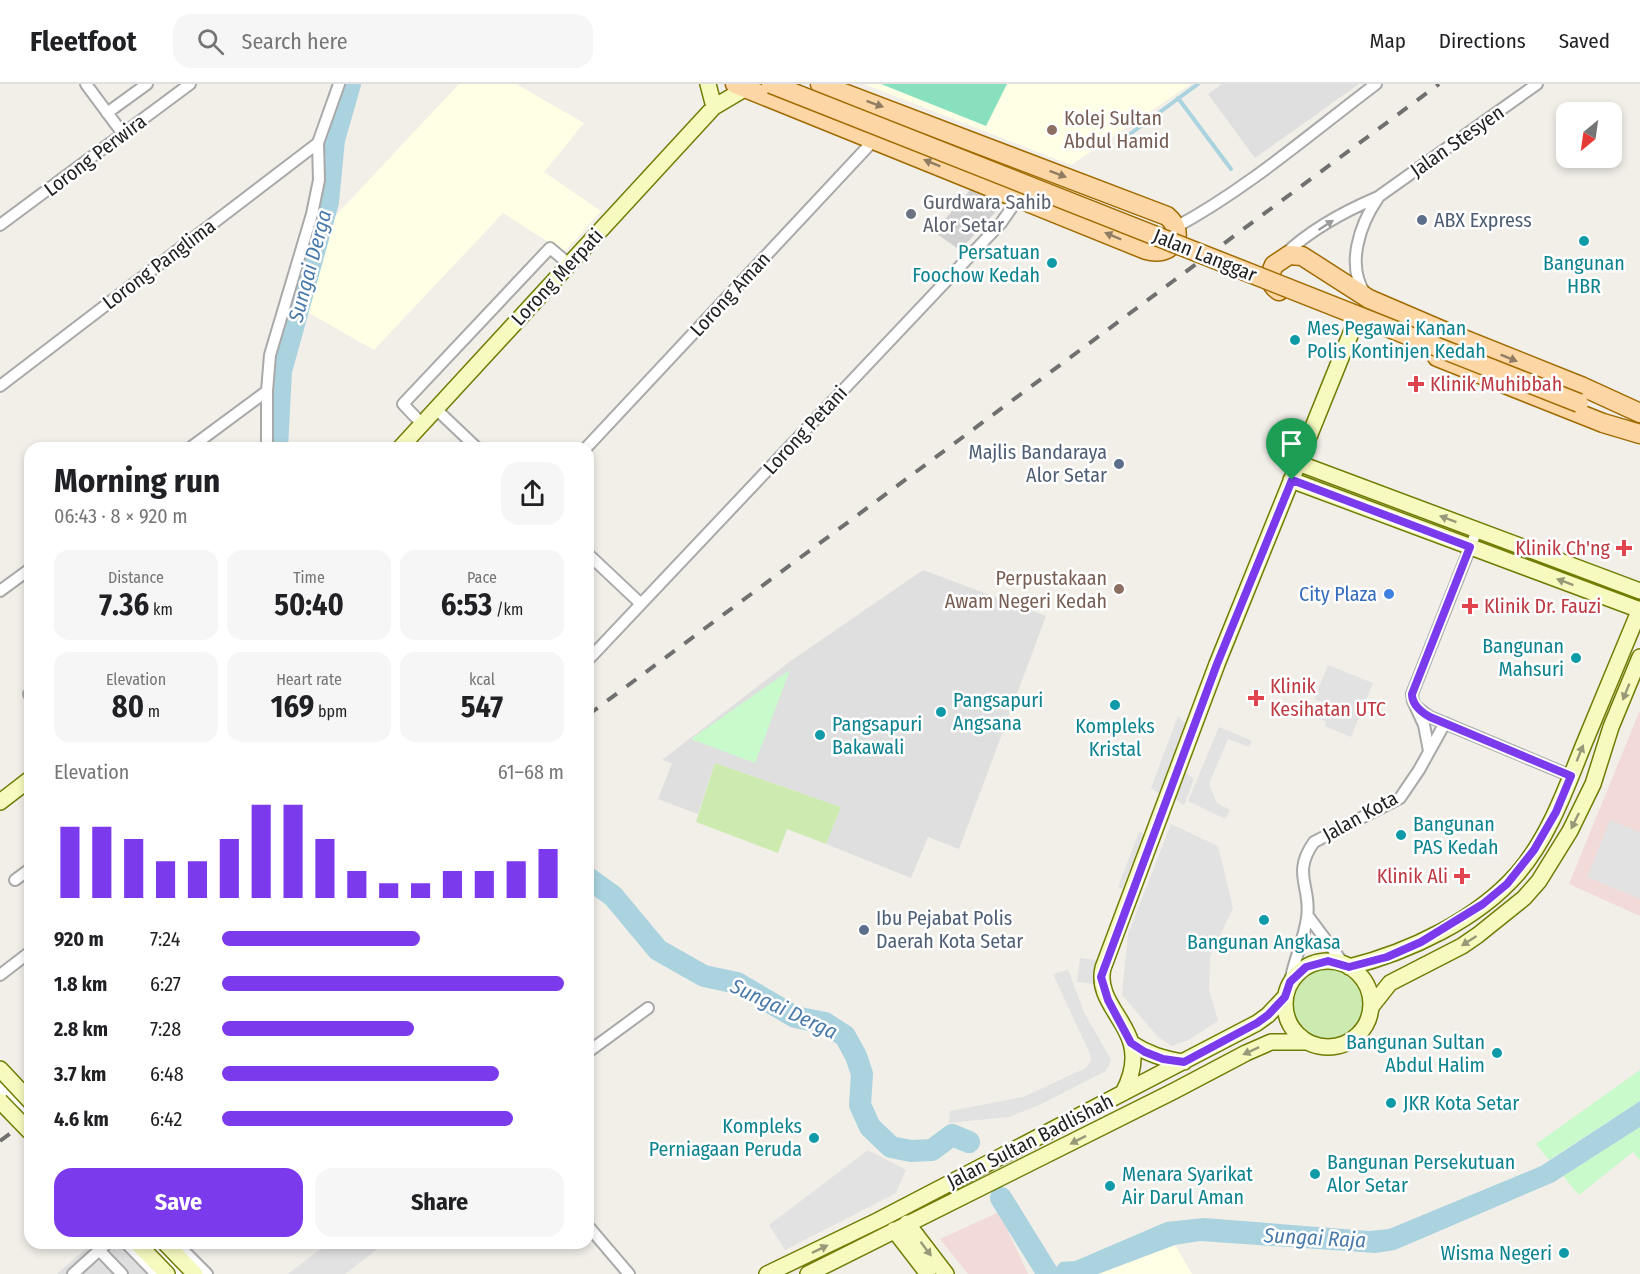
<!DOCTYPE html>
<meta charset="utf-8">
<style>
body{margin:0;font-family:"Fira Sans Condensed",sans-serif;background:#f6f6f6;color:#202124;height:100vh;display:flex;flex-direction:column;font-size:22px;white-space:nowrap}
*{box-sizing:border-box;margin:0}
p{font-size:20px;color:#757577}
.icon{flex:none;width:33px;height:33px;fill:none;stroke:currentColor;stroke-width:2;stroke-linecap:round;stroke-linejoin:round}
.map{position:relative;flex:1;overflow:hidden}
.side{position:absolute;left:24px;top:358px;width:570px;height:807px;display:flex;flex-direction:column;background:#fff;border-radius:18px;box-shadow:0 3px 9px #0003}
.side>*{flex:none}
.needle{width:39px;rotate:209deg}
.tools{position:absolute;left:1556px;top:18px;display:grid;gap:12px}
.tools a{display:grid;place-items:center;width:66px;height:66px;border-radius:12px;background:#fff;box-shadow:0 3px 9px #0003;font-size:30px}
.pin{position:absolute;display:grid;place-items:center;width:51px;height:51px;color:#fff;margin:-62px -26px;border-radius:50% 50% 50% 0;rotate:-45deg;box-shadow:0 0 6px #0007}
.pin .icon{rotate:45deg}
.round{display:grid;place-items:center;flex:none;width:63px;height:63px;border-radius:18px;background:#f6f6f6}
.summary{display:flex;align-items:center;justify-content:space-between;height:102px;padding:0 30px}
h1{font-size:33px;font-weight:700;line-height:45px}
.stats{display:grid;grid-template-columns:repeat(3,1fr);gap:9px;height:102px;padding:6px 30px}
.stats div{display:grid;align-content:center;border-radius:15px;background:#f6f6f6;text-align:center}
.stats b{font-size:30px;font-weight:700}
.stats small{font-size:16px;font-weight:400}
.stats p{font-size:16px}
.chart{height:168px;padding:12px 30px}
.chart p{display:flex;justify-content:space-between}
.chart svg{width:100%;height:108px;margin-top:6px;stroke:#7c3aed;stroke-width:6}
.primary-button{display:flex;gap:12px;margin-top:auto;padding:12px 30px}
.primary-button a{flex:1;height:69px;border-radius:18px;background:#7c3aed;color:#fff;font-size:24px;font-weight:700;line-height:69px;text-align:center}
.primary-button a+a{background:#f6f6f6;color:#202124}
ul{padding:0 30px;list-style:none;font-size:20px}
li{display:grid;grid-template-columns:96px 72px 1fr;align-items:center;height:45px}
li i{height:15px;border-radius:8px;background:#7c3aed}
header{display:flex;align-items:center;gap:36px;box-sizing:border-box;height:84px;padding:0 30px;background:#fff;border-bottom:2px solid #e0e0e0}
header strong{font-size:28px}
nav{display:flex;gap:33px;margin-inline-start:auto;font-size:21px}
.search{width:420px;height:54px;background:#f6f6f6;display:flex;align-items:center;gap:15px;box-sizing:border-box;padding:0 21px;border-radius:18px;color:#757577;font-size:22px}
.map>svg:first-child{display:block}
</style>
<header>
<strong>Fleetfoot</strong>
<div class="search"><svg class="icon" aria-label="search" viewBox="0 0 24 24"><circle cx="10" cy="10" r="6"/><path d="M15 15l6 6"/></svg>Search here</div>
<nav><a>Map</a><a>Directions</a><a>Saved</a></nav>
</header>
<div class="map">
<svg width="1640" height="1190" viewBox="0 0 1640 1190">
<rect width="100%" height="100%" fill="#f2efe9"/>
<path fill="#e0dfdf" d="M1222 0H1359L1255 74 1208 10Z
M923 486 1046 532 959 765 928 753 911 794 826 760 841 723 715 679 698 730 658 715 672 679 662 676 792 576Z
M91 1160H118L146 1190H57Z"/>
<path fill="#f2dad9" d="M1640 626V832L1569 800Z
M999 1128 1028 1190H968L940 1155Z"/>
<path fill="#ffffe5" d="M459 0H516L584 39 544 88 601 127 564 168 503 129 374 266 302 225 322 146Z
M864 0H1191L1071 81Z
M1175 1161 1192 1190H1098Z"/>
<path fill="#d0d0d0" d="M971 105 1004 119 960 166 934 148Z"/>
<path fill="#cdebb0" d="M715 679 841 723 826 760 787 745 778 769 696 738Z
M1290 920a37 37 0 1 1 74 0a37 37 0 1 1-74 0Z"/>
<path fill="#c8facc" d="M790 586 755 679 691 655Z
M1640 986V1017L1549 1076 1536 1060Z
M1640 1043V1076L1633 1068 1579 1111 1563 1092Z"/>
<path fill="#88e0be" d="M881 0H1007L986 42Z"/>
<path fill="#e2e2e2" d="M1328 581 1373 599 1351 653 1325 642 1326 638 1318 634 1325 619 1314 615Z
M1178 632 1186 640 1160 710 1151 704Z
M1219 643 1252 657 1249 663 1228 655 1209 700 1217 719 1230 726 1225 735 1188 717Z
M1184 687 1194 695 1184 721 1174 714Z
M1610 736 1640 748V815L1587 793Z
M1171 740 1218 762 1233 824 1210 872 1209 906 1218 937 1190 955 1172 962 1158 953 1122 911 1128 850Z
M1139 748 1144 750 1122 805 1118 803Z
M1080 874 1097 876 1095 900 1077 898Z
M1068 886 1084 928 1111 976 1106 987 1039 1021 1009 1033 949 1039 950 1027 1023 1013 1086 984 1091 977 1090 970 1053 890Z
M868 1066 906 1086 896 1109 785 1166 769 1141Z
M327 1160H384L345 1190H288Z"/>
<path fill="#aad3df" d="M1640 1017V1043L1554 1098 1395 1166 1376 1169 1200 1157 1175 1161 1098 1190H1049L1061 1178 1075 1177 1166 1138 1204 1134 1369 1147 1389 1145 1541 1082Z"/>
<path fill="#fff" d="M0 974 30 1005V1056L0 1025Z
M130 1160H179L209 1190H160Z"/>
<g fill="none" stroke-linecap="round" stroke-linejoin="round">
<path stroke="#aad3df" stroke-width="4" d="M1178 14 1231 85
M1130 50 1198 0"/>
<path stroke="#aad3df" stroke-width="22" d="M277 364 281 287 328 118 334 56 350 0
M588 794 613 812 658 866 704 892 737 899 795 933 825 939 845 952 856 972 862 990 860 1021 870 1043 891 1063 911 1067 932 1066 952 1051 969 1058
M1001 1114 1048 1190"/>
<defs>
<path id="street" d="M86 0 123 50
M107 29 147 0
M0 141 190 0
M1176 143C1248 104 1311 49 1376 0
M1284 171C1310 146 1345 127 1378 113L1537 0
M1366 211C1345 182 1360 140 1378 114
M0 302 318 59
M436 325 477 364
M422 340 403 320 550 164 569 180
M190 364 267 307
M267 364V307L270 271 312 130 319 96 318 59 339 0
M586 364 875 55
M588 470 640 519
M0 507 30 485
M588 576 1001 139 1019 113
M29 610 30 612
M1418 624 1430 633 1571 692
M1429 667 1424 641 1413 617 1412 610 1477 446
M15 796 30 785
M1308 832 1343 879
M0 891 30 868
M1290 898C1294 876 1304 856 1307 834 1312 803 1291 790 1314 758L1400 714 1419 686 1445 639
M588 968 648 924
M588 1142 629 1190
M127 1160 156 1190
M177 1160 207 1190
M99 1166 122 1190
M73 1190 106 1160"/>
<path id="secondary" d="M708 0 714 23
M400 364 714 23 746 4
M1298 379 1640 507
M1291 396 1640 526
M0 718 30 695
M1285 920a43 43 0 1 1 86 0a43 43 0 1 1-86 0Z
M1349 883C1409 868 1477 836 1518 789 1551 750 1567 701 1586 655 1604 612 1622 568 1640 525
M1371 923 1390 899 1462 862 1478 851 1524 814 1539 797 1570 747 1593 700 1611 643 1640 573
M1131 959C1148 970 1163 975 1184 978
M0 985 30 1017
M1123 1009C1131 994 1136 976 1131 959 1124 933 1096 913 1103 884L1217 580 1355 239
M907 1139 946 1190
M894 1146 928 1190
M138 1160 167 1190
M166 1160 195 1190
M767 1190 879 1136 1257 939 1268 931 1285 913
M808 1190 1174 1007 1246 969 1271 958H1308"/>
<path id="primary" d="M735 0 1146 166C1172 174 1188 150 1167 132L820 0
M1279 207C1269 201 1269 191 1274 181L1289 171 1302 172 1369 215 1446 248 1581 302 1640 329
M1437 273 1603 339 1640 350"/>
</defs>
<use href="#street" stroke="#a9a9a9" stroke-width="14"/>
<use href="#secondary" stroke="#707d05" stroke-width="18"/>
<use href="#primary" stroke="#a06b00" stroke-width="21"/>
<use href="#street" stroke="#fff" stroke-width="10"/>
<use href="#secondary" stroke="#f7fabf" stroke-width="15"/>
<use href="#primary" stroke="#fcd6a4" stroke-width="18"/>
<path stroke="#707070" stroke-width="4" stroke-dasharray="12 12" stroke-linecap="butt" d="M588 631 1439 0
M0 1057 30 1035"/>
<defs>
<path id="secondary-bridge" d="M0 1017 30 1048"/>
<path id="primary-bridge" d="M771 0 1579 319"/>
</defs>
<use href="#secondary-bridge" stroke="#707d05" stroke-width="18" stroke-linecap="butt"/>
<use href="#primary-bridge" stroke="#a06b00" stroke-width="21" stroke-linecap="butt"/>
<use href="#secondary-bridge" stroke="#f7fabf" stroke-width="15"/>
<use href="#primary-bridge" stroke="#fcd6a4" stroke-width="18"/>
</g>
<defs><path id="oneway-solid" d="M-6-.8H1V-3.2L6.5 0L1 3.2V.8H-6Z" transform="scale(1.5)"/></defs>
<g fill="#8f7c63">
<use href="#oneway-solid" transform="translate(875 20) rotate(20)"/>
<use href="#oneway-solid" transform="translate(932 79) rotate(-158)"/>
<use href="#oneway-solid" transform="translate(1058 90) rotate(21)"/>
<use href="#oneway-solid" transform="translate(1113 152) rotate(-157)"/>
<use href="#oneway-solid" transform="translate(1509 274) rotate(22)"/>
</g>
<use fill="#9c9c9c" href="#oneway-solid" transform="translate(1326 141) rotate(-33)"/>
<g fill="#979978">
<use href="#oneway-solid" transform="translate(1448 435) rotate(-159)"/>
<use href="#oneway-solid" transform="translate(1565 498) rotate(-159)"/>
<use href="#oneway-solid" transform="translate(1626 608) rotate(112)"/>
<use href="#oneway-solid" transform="translate(1580 669) rotate(-68)"/>
<use href="#oneway-solid" transform="translate(1575 737) rotate(116)"/>
<use href="#oneway-solid" transform="translate(1469 857) rotate(147)"/>
<use href="#oneway-solid" transform="translate(1251 967) rotate(155)"/>
<use href="#oneway-solid" transform="translate(1078 1056) rotate(153)"/>
<use href="#oneway-solid" transform="translate(820 1165) rotate(-26)"/>
<use href="#oneway-solid" transform="translate(926 1165) rotate(53)"/>
</g>
<g fill="none" stroke-linecap="round" stroke-linejoin="round">
<defs>
<path id="route" d="M1292 396 1470 463 1412 610C1412 620 1421 628 1430 633L1571 692 1556 728 1534 766 1507 800 1483 820 1421 858 1387 873 1349 883 1328 877 1306 883 1290 898 1285 913 1268 931 1257 939 1184 978 1163 975 1145 968 1131 959 1108 916 1101 893 1217 580Z"/>
</defs>
<use href="#route" stroke="#fff" stroke-width="12"/>
<use href="#route" stroke="#7c3aed" stroke-width="8"/>
</g>
<g fill="#8d6e63" stroke="#fff" stroke-width="2">
<circle cx="1052" cy="46" r="6"/>
<circle cx="1119" cy="505" r="6"/>
</g>
<circle fill="#6b7280" stroke="#fff" stroke-width="2" cx="911" cy="130" r="6"/>
<g fill="#5c6f8a" stroke="#fff" stroke-width="2">
<circle cx="1422" cy="136" r="6"/>
<circle cx="1119" cy="380" r="6"/>
<circle cx="864" cy="846" r="6"/>
</g>
<g fill="#0f9aa8" stroke="#fff" stroke-width="2">
<circle cx="1584" cy="157" r="6"/>
<circle cx="1052" cy="179" r="6"/>
<circle cx="1295" cy="256" r="6"/>
<circle cx="1576" cy="574" r="6"/>
<circle cx="1115" cy="621" r="6"/>
<circle cx="941" cy="628" r="6"/>
<circle cx="820" cy="651" r="6"/>
<circle cx="1401" cy="751" r="6"/>
<circle cx="1264" cy="836" r="6"/>
<circle cx="1497" cy="969" r="6"/>
<circle cx="1391" cy="1019" r="6"/>
<circle cx="814" cy="1054" r="6"/>
<circle cx="1315" cy="1090" r="6"/>
<circle cx="1110" cy="1102" r="6"/>
<circle cx="1564" cy="1169" r="6"/>
</g>
<g fill="#e0444e" stroke="#fff" stroke-width="2">
<path d="M1413 291h6v6h6v6h-6v6h-6v-6h-6v-6h6z"/>
<path d="M1621 455h6v6h6v6h-6v6h-6v-6h-6v-6h6z"/>
<path d="M1467 513h6v6h6v6h-6v6h-6v-6h-6v-6h6z"/>
<path d="M1253 605h6v6h6v6h-6v6h-6v-6h-6v-6h6z"/>
<path d="M1459 783h6v6h6v6h-6v6h-6v-6h-6v-6h6z"/>
</g>
<circle fill="#3f7fe0" stroke="#fff" stroke-width="2" cx="1389" cy="510" r="6"/>
<g text-anchor="middle" stroke-width="5" stroke-linejoin="round" paint-order="stroke">
<g font-size="20" fill="#785e54" stroke="#fff" text-anchor="start">
<text x="1064" y="41">Kolej Sultan<tspan x="1064" dy="23">Abdul Hamid</tspan></text>
<text x="1107" y="501" text-anchor="end">Perpustakaan<tspan x="1107" dy="23">Awam Negeri Kedah</tspan></text>
</g>
<g font-size="20" fill="#222" stroke="#fff">
<text transform="translate(1457 57) rotate(-35)" y="7">Jalan Stesyen</text>
<text transform="translate(95 71) rotate(-37)" y="7">Lorong Perwira</text>
<text transform="translate(1205 171) rotate(22)" y="7">Jalan Langgar</text>
<text transform="translate(159 180) rotate(-37)" y="7">Lorong Panglima</text>
<text transform="translate(557 193) rotate(-47)" y="7">Lorong Merpati</text>
<text transform="translate(730 210) rotate(-47)" y="7">Lorong Aman</text>
<text transform="translate(805 346) rotate(-47)" y="7">Lorong Petani</text>
<text transform="translate(1360 732) rotate(-29)" y="7">Jalan Kota</text>
<text transform="translate(1030 1057) rotate(-27)" y="7">Jalan Sultan Badlishah</text>
</g>
<g font-size="20" fill="#5b616d" stroke="#fff" text-anchor="start">
<text x="923" y="125">Gurdwara Sahib<tspan x="923" dy="23">Alor Setar</tspan></text>
</g>
<g font-size="20" fill="#4e5e75" stroke="#fff" text-anchor="start">
<text x="1434" y="143">ABX Express</text>
<text x="1107" y="375" text-anchor="end">Majlis Bandaraya<tspan x="1107" dy="23">Alor Setar</tspan></text>
<text x="876" y="841">Ibu Pejabat Polis<tspan x="876" dy="23">Daerah Kota Setar</tspan></text>
</g>
<g font-size="20" fill="#0d838f" stroke="#fff" text-anchor="start">
<text x="1040" y="175" text-anchor="end">Persatuan<tspan x="1040" dy="23">Foochow Kedah</tspan></text>
<text x="1584" y="186" text-anchor="middle">Bangunan<tspan x="1584" dy="23">HBR</tspan></text>
<text x="1307" y="251">Mes Pegawai Kanan<tspan x="1307" dy="23">Polis Kontinjen Kedah</tspan></text>
<text x="1564" y="569" text-anchor="end">Bangunan<tspan x="1564" dy="23">Mahsuri</tspan></text>
<text x="953" y="623">Pangsapuri<tspan x="953" dy="23">Angsana</tspan></text>
<text x="832" y="647">Pangsapuri<tspan x="832" dy="23">Bakawali</tspan></text>
<text x="1115" y="649" text-anchor="middle">Kompleks<tspan x="1115" dy="23">Kristal</tspan></text>
<text x="1413" y="747">Bangunan<tspan x="1413" dy="23">PAS Kedah</tspan></text>
<text x="1264" y="865" text-anchor="middle">Bangunan Angkasa</text>
<text x="1485" y="965" text-anchor="end">Bangunan Sultan<tspan x="1485" dy="23">Abdul Halim</tspan></text>
<text x="1403" y="1026">JKR Kota Setar</text>
<text x="802" y="1049" text-anchor="end">Kompleks<tspan x="802" dy="23">Perniagaan Peruda</tspan></text>
<text x="1327" y="1085">Bangunan Persekutuan<tspan x="1327" dy="23">Alor Setar</tspan></text>
<text x="1122" y="1097">Menara Syarikat<tspan x="1122" dy="23">Air Darul Aman</tspan></text>
<text x="1552" y="1176" text-anchor="end">Wisma Negeri</text>
</g>
<g font-size="20" fill="#be3a42" stroke="#fff" text-anchor="start">
<text x="1430" y="307">Klinik Muhibbah</text>
<text x="1610" y="471" text-anchor="end">Klinik Ch'ng</text>
<text x="1484" y="529">Klinik Dr. Fauzi</text>
<text x="1270" y="609">Klinik<tspan x="1270" dy="23">Kesihatan UTC</tspan></text>
<text x="1448" y="799" text-anchor="end">Klinik Ali</text>
</g>
<g font-size="20" fill="#366cbe" stroke="#fff" text-anchor="end">
<text x="1377" y="517">City Plaza</text>
</g>
<g font-size="21" font-style="italic" fill="#4a7aab" stroke="#fff">
<text transform="translate(310 182) rotate(-75)" y="7">Sungai Derga</text>
<text transform="translate(784 925) rotate(25)" y="7">Sungai Derga</text>
<text transform="translate(1315 1154) rotate(3)" y="7">Sungai Raja</text>
</g>
</g>
</svg>
<div class="tools">
<a><svg class="needle" viewBox="-14 -14 28 28"><path d="M0-13l5 13h-10z" fill="#e53935"/><path d="M0 13l5-13h-10z" fill="#757577"/></svg></a>
</div>
<div class="pin" style="left:1292px;top:396px;background:#1e9e55"><svg class="icon" aria-label="arrive" viewBox="0 0 24 24"><path d="M6 21V4h12l-3 4 3 4H6"/></svg></div>
<section class="side">
<div class="summary"><div><h1>Morning run</h1><p>06:43 · 8 × 920 m</p></div><a class="round"><svg class="icon" aria-label="share" viewBox="0 0 24 24"><path d="M12 15V3M7 8l5-5 5 5M5 13v7h14v-7"/></svg></a></div>
<div class="stats">
<div><p>Distance</p><b>7.36<small> km</small></b></div>
<div><p>Time</p><b>50:40</b></div>
<div><p>Pace</p><b>6:53<small> /km</small></b></div>
</div>
<div class="stats">
<div><p>Elevation</p><b>80<small> m</small></b></div>
<div><p>Heart rate</p><b>169<small> bpm</small></b></div>
<div><p>kcal</p><b>547</b></div>
</div>
<div class="chart"><p><span>Elevation</span>61–68 m</p>
<svg viewBox="0 0 160 44" preserveAspectRatio="none"><path d="M5 44V15M15 44V15M25 44V20M35 44V29M45 44V29M55 44V20M65 44V6M75 44V6M85 44V20M95 44V33M105 44V38M115 44V38M125 44V33M135 44V33M145 44V29M155 44V24"/></svg>
</div>
<ul>
<li><b>920 m</b>7:24<i style="width:58%"></i></li>
<li><b>1.8 km</b>6:27<i style="width:100%"></i></li>
<li><b>2.8 km</b>7:28<i style="width:56%"></i></li>
<li><b>3.7 km</b>6:48<i style="width:81%"></i></li>
<li><b>4.6 km</b>6:42<i style="width:85%"></i></li>
</ul>
<div class="primary-button"><a>Save</a><a>Share</a></div>
</section>
</div>
